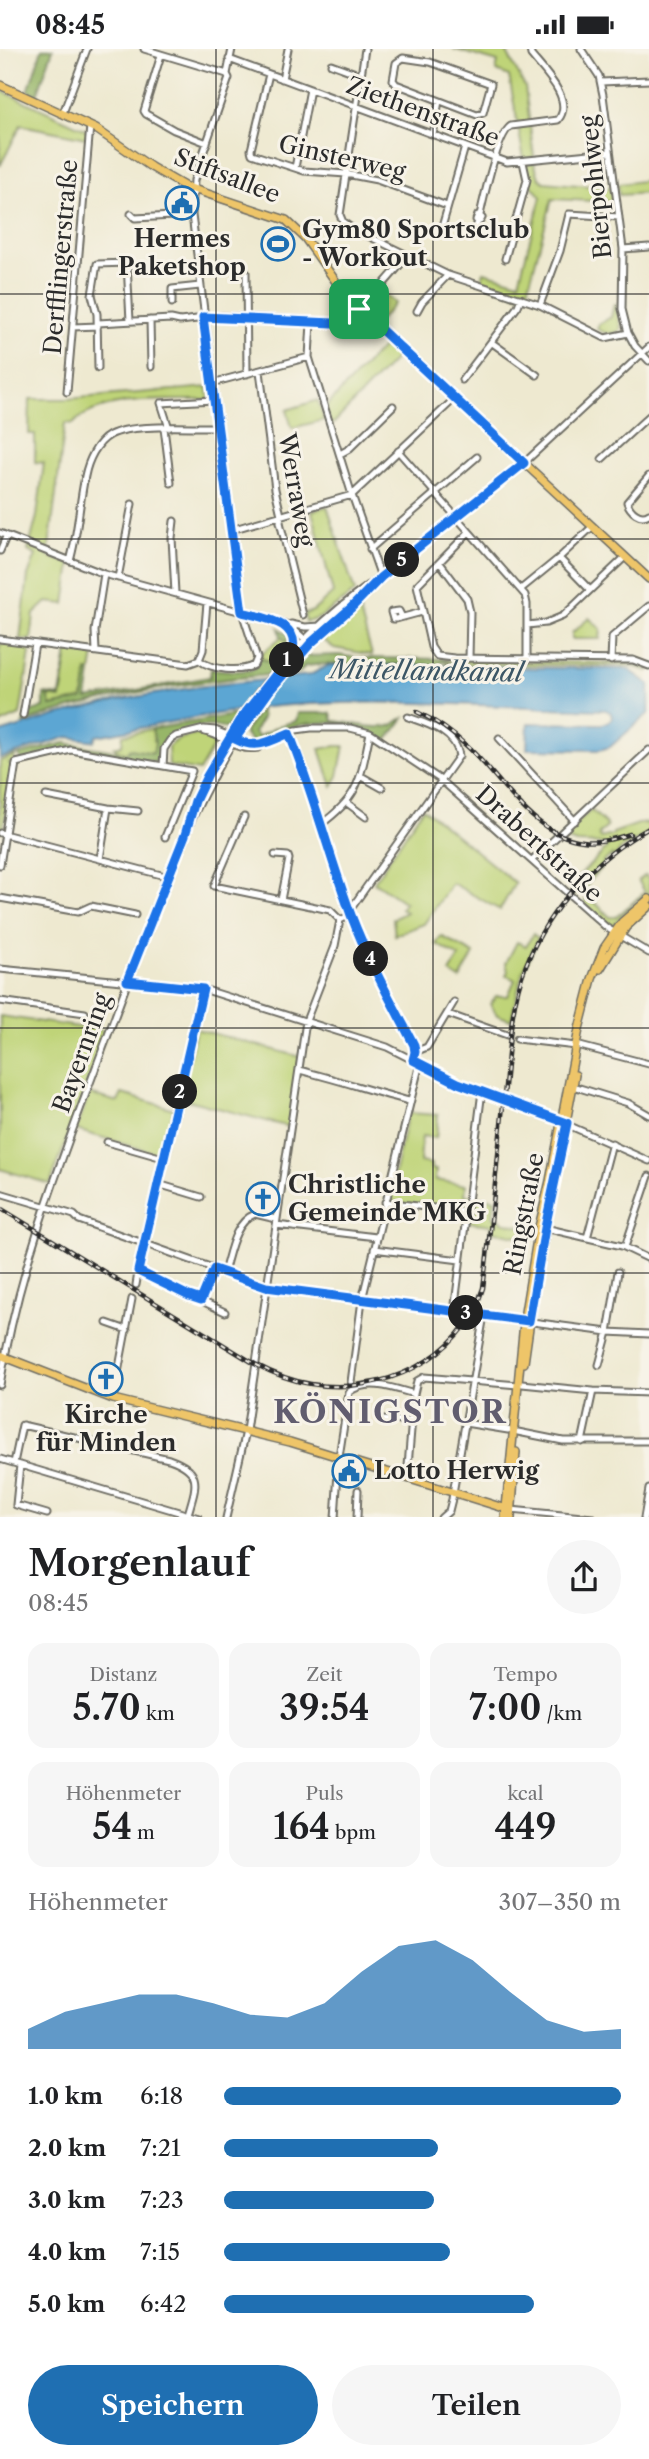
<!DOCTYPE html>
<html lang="de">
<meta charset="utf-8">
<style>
body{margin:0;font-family:"Libre Caslon Text",serif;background:#f6f6f6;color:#202124;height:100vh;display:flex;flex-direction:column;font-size:26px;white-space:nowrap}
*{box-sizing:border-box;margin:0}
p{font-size:23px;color:#757577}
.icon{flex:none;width:38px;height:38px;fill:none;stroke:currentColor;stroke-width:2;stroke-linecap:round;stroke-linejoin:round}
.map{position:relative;height:1468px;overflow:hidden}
.panel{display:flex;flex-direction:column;background:#fff;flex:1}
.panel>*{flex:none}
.pin{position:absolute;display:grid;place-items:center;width:60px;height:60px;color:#fff;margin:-30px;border-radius:14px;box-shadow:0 4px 10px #0006}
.km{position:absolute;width:35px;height:35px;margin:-18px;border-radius:50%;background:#222;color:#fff;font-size:19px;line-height:35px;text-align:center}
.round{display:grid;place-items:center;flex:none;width:74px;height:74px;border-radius:37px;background:#f6f6f6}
.head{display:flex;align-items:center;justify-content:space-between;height:119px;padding:0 28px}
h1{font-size:38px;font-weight:600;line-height:52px}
.stats{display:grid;grid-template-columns:repeat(3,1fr);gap:10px;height:119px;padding:7px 28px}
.stats div{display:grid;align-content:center;border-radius:18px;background:#f6f6f6;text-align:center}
.stats b{font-size:35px;font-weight:600}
.stats small{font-size:19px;font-weight:400}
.stats p{font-size:19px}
.chart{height:196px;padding:14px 28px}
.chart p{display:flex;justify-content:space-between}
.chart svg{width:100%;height:126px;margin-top:7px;fill:#1f6fb2;opacity:.7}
.action{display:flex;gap:14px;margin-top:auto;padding:14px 28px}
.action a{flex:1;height:80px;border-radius:42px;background:#1f6fb2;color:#fff;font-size:28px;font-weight:600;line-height:80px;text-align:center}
.action a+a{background:#f6f6f6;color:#202124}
ul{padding:0 28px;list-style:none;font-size:23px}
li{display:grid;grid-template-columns:112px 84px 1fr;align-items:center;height:52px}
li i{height:18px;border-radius:9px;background:#1f6fb2}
.status{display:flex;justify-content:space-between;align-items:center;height:49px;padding:0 35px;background:#fff;direction:ltr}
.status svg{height:19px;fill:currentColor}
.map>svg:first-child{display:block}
</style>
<div class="status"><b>08:45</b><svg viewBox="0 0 49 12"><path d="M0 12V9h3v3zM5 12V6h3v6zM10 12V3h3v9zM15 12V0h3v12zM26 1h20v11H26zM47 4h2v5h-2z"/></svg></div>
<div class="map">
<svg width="649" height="1469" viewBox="0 0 649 1469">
<rect width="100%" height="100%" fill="#f7f3e8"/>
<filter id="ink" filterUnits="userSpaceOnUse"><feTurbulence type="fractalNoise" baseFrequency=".0143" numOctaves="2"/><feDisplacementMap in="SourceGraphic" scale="14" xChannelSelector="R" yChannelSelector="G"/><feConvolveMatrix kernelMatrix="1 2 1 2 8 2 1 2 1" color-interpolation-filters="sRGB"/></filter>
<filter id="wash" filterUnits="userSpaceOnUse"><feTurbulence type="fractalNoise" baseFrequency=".00686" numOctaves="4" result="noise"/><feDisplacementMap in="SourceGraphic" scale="28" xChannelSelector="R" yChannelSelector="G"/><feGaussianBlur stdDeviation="1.57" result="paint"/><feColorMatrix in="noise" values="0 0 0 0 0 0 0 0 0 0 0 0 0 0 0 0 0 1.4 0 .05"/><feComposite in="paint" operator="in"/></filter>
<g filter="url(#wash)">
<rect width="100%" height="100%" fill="#eee9d0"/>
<path fill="#bfd478" stroke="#758052" stroke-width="2" d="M453 0H505L525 38 534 108 524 110 509 27 496 22 498 13Z
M0 41 87 81 86 89 21 76 0 117Z
M534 113 539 129 544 133 612 139 614 153 552 150 526 248 481 233 484 223 519 233 541 148 529 133 525 115Z
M649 127V144L619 146 618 135 642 132Z
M379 241 395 254 380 271 365 256Z
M614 255H616L621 279 620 282C610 286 606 285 597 280L599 275 611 268Z
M387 293 400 305 331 377 325 359Z
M208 338 209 351C173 352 99 346 73 375L65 374 48 507 71 515 65 555 47 553 34 565 31 591 20 590 28 527 36 506 28 502 37 467 44 414 35 413V385H29L30 350H67Z
M318 351 324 371 292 379 287 361Z
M327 457 355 543 319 569 306 573 304 565 313 562 333 544 312 462Z
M358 556 372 606 334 599 322 590Z
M589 569 601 580 600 590H572V584Z
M281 588 287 592 284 602 271 613 260 609V606Z
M0 594 25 597 29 598 30 604 20 666 0 675Z
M68 603 94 606 91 623H87L84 650 50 657 48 647 61 648Z
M454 611 628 614 649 619V622L630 617 444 615Z
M152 680 155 694 154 704 130 700 127 704 116 701 114 698 122 696 123 686Z
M203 685 212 687 217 691 199 722 169 717 168 698C178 688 189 687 203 685Z
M336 697H344L338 727 332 737 320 700Z
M15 706 14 713 9 714 12 718 3 782 0 783V712Z
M423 759 515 834 500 861 452 834 424 875 395 886 393 870 406 863 401 859 405 854 374 833Z
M591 761 606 775 607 778 599 785 600 789 613 786V784L644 773 645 775 649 773V784L621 800 614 809 612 806 603 813 604 815 588 834 587 840 577 847 570 843 574 835 572 834 607 799 604 795 577 794 560 789Z
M646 826 649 832V844L636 852 613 876 609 875 585 855V850L588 847 610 868H616L645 843 638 831Z
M533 885 538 889 522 925 511 971 497 966 492 958 491 955 496 947H508L515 931 506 926 508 922 506 914 517 893 526 897Z
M441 887 474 905 460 930 450 924 459 908 436 895Z
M0 967 107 982 50 1135 0 1120Z
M196 980 301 1008 289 1078 180 1049Z
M89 1045 118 1053 122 1045 174 1060 162 1103 159 1105 76 1081Z
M408 1064 438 1066 436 1089 422 1087 420 1113 431 1115V1120L436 1121 435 1131 466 1136 465 1146 495 1150 493 1169 501 1170 502 1173 535 1181 532 1190 491 1182V1176L467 1173 468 1163 388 1152Z"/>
<path fill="#97b668" stroke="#61704a" stroke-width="2" d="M42 0H53L37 46 28 42Z
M279 579 288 586C294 603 279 614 268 626 186 633 101 646 23 674L27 663 44 659V645L60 647 67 603 61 649 48 647 51 657 83 650 87 622 91 623 87 650 210 628 211 620 237 622 253 621 260 609 271 613 284 602 287 592 281 588Z
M339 606 359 609 449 610 438 615H326L305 617 300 623 290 624 305 607Z
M260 660 262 669 254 683 258 688 279 677 296 672 298 664H331L333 672C351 673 373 681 390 677 395 676 398 671 404 669L387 692C360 675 324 669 293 678 278 683 267 692 252 693L245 686V682Z
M240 665 228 679C221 680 217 677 211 677 187 676 161 685 157 711L159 714 71 699 22 711 18 706 65 694 126 704 130 700 153 704 155 694 152 680Z"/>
<path fill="#5ba6d3" stroke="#43687f" stroke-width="2" d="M329 616 628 620 649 635V664L610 698 599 701 527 700 528 674 602 675 609 673 612 669 611 664 606 661C501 658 396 649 291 656 226 660 160 676 96 687L94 692 68 688 0 709V684L54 667 118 651 196 638 310 626Z"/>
</g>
<g filter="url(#ink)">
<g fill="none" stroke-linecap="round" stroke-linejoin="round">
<defs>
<path id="minor" d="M144 0 227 25
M365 0 340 166 343 173 350 178 448 226 540 256 605 289 628 284
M581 0 599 27 603 46 623 200 622 260 628 284 635 297 649 312
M161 6 144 62 146 65 174 81 207 94
M403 9 430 13 491 35 483 64 477 66 396 35 393 31 396 14Z
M229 10 507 113 610 103
M331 15 361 26
M269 25 251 101 252 105 304 122 346 125 377 131 447 157
M282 30 288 0
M601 33 649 31
M63 64 87 0
M433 86 439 52
M295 119 310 40
M131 165 135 169 192 166
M478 166 482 169 480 172 476 171Z
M480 166C484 148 498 84 511 77L558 71C575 51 543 21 531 6L530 0
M442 178 465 98
M474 185 478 172
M623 200 649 198
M505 210 527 131 523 113
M246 223 247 325
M172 254V240L200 237
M540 256 560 202 569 165 619 168
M417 262 422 253 448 226
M150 271 151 318
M311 273 309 308 352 446 381 528
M98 274 171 270 180 272 222 267 336 273C361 267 391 225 409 206
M73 278 98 277
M491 293 537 326
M98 319 97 265 92 246 97 215 127 214 130 272
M260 322 275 440 281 466 280 473 303 566
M462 331 518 257 521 249
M212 334 309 308
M67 343 90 77
M164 379 171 434
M169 379 161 354 214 351
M398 402 525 546 527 555V611
M340 405 349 400 393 357
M602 410 649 367
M649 427 627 453C630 462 640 471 649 465
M174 472 172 489 175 544
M231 481 352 446 450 354
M469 483 417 536 431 598 437 607 454 609 633 611 649 617
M0 484 104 525 289 576 308 593
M370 500 477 408
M0 502 6 488
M559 509 590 541
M70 512C78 484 79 456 85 427 88 412 96 394 110 386 132 374 191 379 218 378
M440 514 467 550 470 563 469 609
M118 529 132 455
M380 529 524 414 649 298
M521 540 559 509 592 478
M402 568 399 562 391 563 393 570H396L422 563
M291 575 305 578 321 577
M527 576 546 574 563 567 625 508
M282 577C293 582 296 591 293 603
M0 590 188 615 199 611
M96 602 95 582 104 525
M199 611C212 621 240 624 254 616L257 609 242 563 192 166 194 131 229 29 227 25 232 0
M199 611 203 601 207 554
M611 612 612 588 649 557
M23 666 35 595
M205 683C225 686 234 703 258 699
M289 683C313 743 329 806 351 866 368 911 392 954 413 996L415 1003 413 1011
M499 689 575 772
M163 717 164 700 170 691 176 687 204 680 215 681 254 697 267 694 296 681 311 679H350L370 684 441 731 607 879 649 904
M361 727 382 739
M46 747 108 759
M347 754 366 768
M244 768 214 837 330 861 340 871
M189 773C219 679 290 593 369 536
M320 776C360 747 360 731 370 684
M0 784 169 828
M275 806 288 807 289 810 281 851
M100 810 108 759 138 762
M532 811 649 701
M0 816 16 714 71 701 192 722 165 788
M0 849 78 863 91 857 135 866
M350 861 459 707C456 683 428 675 408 668
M0 920 203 940 387 998 452 1031 532 1060 649 1112
M0 952 85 964
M448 965 507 986
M517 990 576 997
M580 997 649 1015
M415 1003 427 998 454 953
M299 1021C336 1030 371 1042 409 1052
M573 1037 628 1054 649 1066
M107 1093 163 1109
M158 1135 201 1148
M0 1144 74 1166 79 1171 101 1179 266 1238 608 1283 649 1285
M385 1153 466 1163
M276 1176 376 1188
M545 1179 622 1197 649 1210
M587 1189 612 1094
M625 1198 649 1127
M374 1200 460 1211
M138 1222 225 1263
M224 1223C230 1204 234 1173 255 1165L276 1170
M136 1236 143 1194 203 940
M201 1251 214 1220
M454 1263 482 1042
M107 1274 127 1281
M599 1316 608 1283 618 1223
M351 1333 362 1251 420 1014
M522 1335 593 1342 649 1344
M0 1336C19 1215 65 1101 108 986 148 880 185 760 250 667 268 641 289 616 311 594 334 571 358 551 381 528
M414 1345 417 1332 424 1328 518 1336
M113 1350 132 1250
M382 1371 411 1372
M465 1374 508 1381
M518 1383 563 1392H649
M582 1393 593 1342
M0 1410 199 1469
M14 1414 22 1376 169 1410C204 1422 196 1437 188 1465
M20 1416 16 1456 47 1465
M511 1461 593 1469
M226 1469 246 1382 306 972 335 897 340 871 351 866
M335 1469 339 1408 349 1343C367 1329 394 1339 414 1345L407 1429
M357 1469 358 1441
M441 1469 449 1462 452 1450 484 1266
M644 1469 649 1440"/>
<path id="major" d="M0 36 96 80 151 118 184 137 286 171 305 189 339 237 364 265 649 530
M600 920 626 878 649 857
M539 1214 575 1026
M0 1306 113 1350 290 1393 507 1460
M524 1314 536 1229
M505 1469 525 1263 539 1178 550 1132 579 980 592 930 604 899 622 873 649 850
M511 1469 516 1403"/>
</defs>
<use href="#minor" stroke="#6f6e65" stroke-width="9"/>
<use href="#major" stroke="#6f6e65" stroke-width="10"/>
<use href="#minor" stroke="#fff" stroke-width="5"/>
<use href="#major" stroke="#eec569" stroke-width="7"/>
<defs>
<path id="rail" d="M417 663C437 672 453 684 469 699 503 731 532 786 583 792 599 794 614 790 630 785
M0 1159 255 1315C272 1324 291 1332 311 1335 381 1347 462 1310 483 1239 492 1172 498 1104 505 1037 509 997 511 954 526 916 549 858 595 809 649 779"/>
</defs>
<use href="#rail" stroke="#2b2b2b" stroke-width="4.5"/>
<use href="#rail" stroke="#f7f3e8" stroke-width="2" stroke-dasharray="5" stroke-linecap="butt"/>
</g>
</g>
<g fill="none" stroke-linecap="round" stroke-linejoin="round" filter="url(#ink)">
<defs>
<path id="route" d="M359 260 524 414 381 528 351 559 311 594 270 641 235 690C256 701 269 693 289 684 313 743 329 806 351 866 368 911 392 954 414 996L415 1003 413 1011 458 1034 567 1074 545 1179 529 1272 266 1238 214 1220 201 1251 189 1247 138 1222 203 940 127 932 185 786 195 752 207 727 243 667 292 605C302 573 264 569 242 563L203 268 333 274 344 271Z"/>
</defs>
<use href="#route" stroke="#fff" stroke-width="14"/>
<use href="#route" stroke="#1a73e8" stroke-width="9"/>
</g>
<path fill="none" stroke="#2b2b2b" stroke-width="2" stroke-opacity="0.55" d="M216 0V1469M433 0V1469M0 245H649M0 490H649M0 734H649M0 979H649M0 1224H649"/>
<defs>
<symbol id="civic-ring" viewBox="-11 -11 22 22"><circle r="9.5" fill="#f7f3e8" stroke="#1f6fb2" stroke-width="1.5"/><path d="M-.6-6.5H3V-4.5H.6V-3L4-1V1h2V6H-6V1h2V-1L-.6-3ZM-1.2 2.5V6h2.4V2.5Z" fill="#1f6fb2"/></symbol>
<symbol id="stadium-ring" viewBox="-11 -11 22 22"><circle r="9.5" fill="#f7f3e8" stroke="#1f6fb2" stroke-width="1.5"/><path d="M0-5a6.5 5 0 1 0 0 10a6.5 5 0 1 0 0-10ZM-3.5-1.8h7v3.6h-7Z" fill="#1f6fb2"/></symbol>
<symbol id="church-ring" viewBox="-11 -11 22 22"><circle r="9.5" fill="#f7f3e8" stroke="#1f6fb2" stroke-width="1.5"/><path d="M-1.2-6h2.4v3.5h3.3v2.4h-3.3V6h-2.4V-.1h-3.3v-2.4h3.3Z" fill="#1f6fb2"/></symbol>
</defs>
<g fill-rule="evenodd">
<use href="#civic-ring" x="163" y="135" width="38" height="38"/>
<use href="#stadium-ring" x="259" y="176" width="38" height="38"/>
<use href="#church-ring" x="244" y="1131" width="38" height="38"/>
<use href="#church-ring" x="87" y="1311" width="38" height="38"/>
<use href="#civic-ring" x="330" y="1403" width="38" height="38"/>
</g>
<g text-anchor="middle" stroke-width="6" stroke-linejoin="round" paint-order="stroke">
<g font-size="24" fill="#2b2b2b" stroke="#f7f3e8">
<text transform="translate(423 63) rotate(20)" y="8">Ziethenstraße</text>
<text transform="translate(342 109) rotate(13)" y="8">Ginsterweg</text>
<text transform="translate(227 127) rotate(21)" y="8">Stiftsallee</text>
<text transform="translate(596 138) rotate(-96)" y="8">Bierpohlweg</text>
<text transform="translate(61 208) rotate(-85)" y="8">Derfflingerstraße</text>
<text transform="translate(296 441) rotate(80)" y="8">Werraweg</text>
<text transform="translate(539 795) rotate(42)" y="8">Drabertstraße</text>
<text transform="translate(82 1004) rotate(-70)" y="8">Bayernring</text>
<text transform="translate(524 1165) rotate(-79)" y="8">Ringstraße</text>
</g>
<g font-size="24" font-weight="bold" fill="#2b2b2b" stroke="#f7f3e8" text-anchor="start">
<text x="302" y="189">Gym80 Sportsclub<tspan x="302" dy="28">- Workout</tspan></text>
<text x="182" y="198" text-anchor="middle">Hermes<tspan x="182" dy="28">Paketshop</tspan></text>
<text x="288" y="1144">Christliche<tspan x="288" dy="28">Gemeinde MKG</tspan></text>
<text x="106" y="1374" text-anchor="middle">Kirche<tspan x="106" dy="28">für Minden</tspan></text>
<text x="374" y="1430">Lotto Herwig</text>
</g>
<g font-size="26" font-style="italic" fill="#3c5666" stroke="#f7f3e8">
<text transform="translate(427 622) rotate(1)" y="9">Mittellandkanal</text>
</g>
<g font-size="32" font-weight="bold" letter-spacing="2" fill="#615d6f" stroke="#f7f3e8">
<text x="390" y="1374">KÖNIGSTOR</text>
</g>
</g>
</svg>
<div class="pin" style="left:359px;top:260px;background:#1e9e55"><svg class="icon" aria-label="arrive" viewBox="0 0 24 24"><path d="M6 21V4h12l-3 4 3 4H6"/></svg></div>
<b class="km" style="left:287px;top:611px">1</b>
<b class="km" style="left:180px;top:1043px">2</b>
<b class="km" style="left:466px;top:1264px">3</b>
<b class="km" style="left:371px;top:910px">4</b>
<b class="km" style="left:402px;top:511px">5</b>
</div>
<section class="panel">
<div class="head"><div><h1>Morgenlauf</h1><p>08:45</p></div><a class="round"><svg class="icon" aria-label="share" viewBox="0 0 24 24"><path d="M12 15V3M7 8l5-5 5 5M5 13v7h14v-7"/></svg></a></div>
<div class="stats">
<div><p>Distanz</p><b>5.70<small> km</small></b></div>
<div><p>Zeit</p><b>39:54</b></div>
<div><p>Tempo</p><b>7:00<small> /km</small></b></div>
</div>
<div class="stats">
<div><p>Höhenmeter</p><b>54<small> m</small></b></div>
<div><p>Puls</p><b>164<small> bpm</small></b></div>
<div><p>kcal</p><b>449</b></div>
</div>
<div class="chart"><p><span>Höhenmeter</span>307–350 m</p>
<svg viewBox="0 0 160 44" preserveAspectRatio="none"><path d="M0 44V37L10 31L20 28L30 25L40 25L50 28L60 32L70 33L80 28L90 17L100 8L110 6L120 13L130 24L140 34L150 38L160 37V44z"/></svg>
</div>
<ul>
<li><b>1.0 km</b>6:18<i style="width:100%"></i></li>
<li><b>2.0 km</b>7:21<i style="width:54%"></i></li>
<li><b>3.0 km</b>7:23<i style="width:53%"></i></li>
<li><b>4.0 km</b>7:15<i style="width:57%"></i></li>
<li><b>5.0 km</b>6:42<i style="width:78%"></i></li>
</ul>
<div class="action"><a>Speichern</a><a>Teilen</a></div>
</section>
